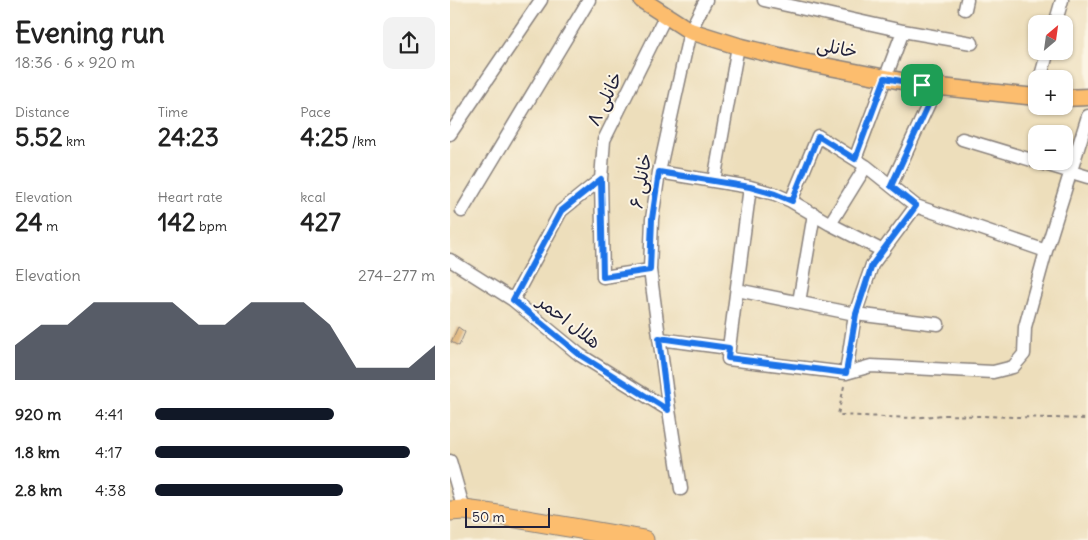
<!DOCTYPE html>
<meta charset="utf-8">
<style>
body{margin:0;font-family:Delius,"Playpen Sans Arabic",sans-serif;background:#f2f2f2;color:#222;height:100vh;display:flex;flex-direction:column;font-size:19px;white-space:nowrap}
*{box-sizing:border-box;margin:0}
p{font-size:16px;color:#767676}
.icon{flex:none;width:28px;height:28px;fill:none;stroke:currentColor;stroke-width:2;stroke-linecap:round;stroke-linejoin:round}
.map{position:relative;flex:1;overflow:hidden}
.sheet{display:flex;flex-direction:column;background:#fff;width:450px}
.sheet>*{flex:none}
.needle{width:32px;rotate:29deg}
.fabs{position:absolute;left:578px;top:15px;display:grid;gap:10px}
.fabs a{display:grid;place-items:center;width:45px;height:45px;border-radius:10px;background:#fff;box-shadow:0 1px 4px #0004;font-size:25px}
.scale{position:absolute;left:15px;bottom:12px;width:85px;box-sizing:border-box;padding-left:5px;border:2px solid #22223b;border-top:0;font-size:14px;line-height:18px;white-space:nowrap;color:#22223b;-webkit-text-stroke:4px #fcf5e5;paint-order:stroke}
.pin{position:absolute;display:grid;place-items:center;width:42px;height:42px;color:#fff;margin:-21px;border-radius:10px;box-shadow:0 2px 8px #0006}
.round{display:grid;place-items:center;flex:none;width:52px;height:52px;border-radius:10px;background:#f2f2f2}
.head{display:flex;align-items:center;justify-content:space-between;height:85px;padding:0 15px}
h1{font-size:28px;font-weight:700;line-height:38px}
.figures{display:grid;grid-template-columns:repeat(3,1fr);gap:8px;height:85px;padding:5px 15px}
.figures div{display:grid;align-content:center}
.figures b{font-size:25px;font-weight:700}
.figures small{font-size:14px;font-weight:400}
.figures p{font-size:14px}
.chart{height:140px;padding:10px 15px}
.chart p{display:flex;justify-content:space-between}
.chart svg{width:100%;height:90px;margin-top:5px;fill:#111827;opacity:.7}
ul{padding:0 15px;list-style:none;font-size:16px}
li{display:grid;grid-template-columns:80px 60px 1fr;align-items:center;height:38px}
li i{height:12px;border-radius:6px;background:#111827}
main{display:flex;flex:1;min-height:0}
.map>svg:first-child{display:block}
</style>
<main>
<section class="sheet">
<div class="head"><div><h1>Evening run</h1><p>18:36 · 6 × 920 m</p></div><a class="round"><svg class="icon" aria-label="share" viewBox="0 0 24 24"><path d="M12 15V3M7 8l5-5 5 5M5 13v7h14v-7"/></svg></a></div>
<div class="figures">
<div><p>Distance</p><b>5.52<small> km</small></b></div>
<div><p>Time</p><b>24:23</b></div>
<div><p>Pace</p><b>4:25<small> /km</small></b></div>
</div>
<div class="figures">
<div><p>Elevation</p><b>24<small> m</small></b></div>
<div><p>Heart rate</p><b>142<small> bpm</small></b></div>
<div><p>kcal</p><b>427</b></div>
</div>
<div class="chart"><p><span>Elevation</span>274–277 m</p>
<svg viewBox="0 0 160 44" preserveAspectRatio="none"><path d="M0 44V27L10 17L20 17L30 6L40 6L50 6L60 6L70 17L80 17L90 6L100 6L110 6L120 17L130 38L140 38L150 38L160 27V44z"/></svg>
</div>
<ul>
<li><b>920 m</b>4:41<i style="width:64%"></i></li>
<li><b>1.8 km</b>4:17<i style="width:91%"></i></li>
<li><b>2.8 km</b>4:38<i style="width:67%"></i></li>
</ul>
</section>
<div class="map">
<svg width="638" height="540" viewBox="0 0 638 540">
<rect width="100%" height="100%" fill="#fcf5e5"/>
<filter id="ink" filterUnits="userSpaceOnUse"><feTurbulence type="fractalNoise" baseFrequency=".02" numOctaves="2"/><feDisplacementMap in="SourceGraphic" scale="10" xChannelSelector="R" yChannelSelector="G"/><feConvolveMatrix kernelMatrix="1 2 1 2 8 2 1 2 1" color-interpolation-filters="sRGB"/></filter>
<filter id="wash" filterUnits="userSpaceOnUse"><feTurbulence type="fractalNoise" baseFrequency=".0096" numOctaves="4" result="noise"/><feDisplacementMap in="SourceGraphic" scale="20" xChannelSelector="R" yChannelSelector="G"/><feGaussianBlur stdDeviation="1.12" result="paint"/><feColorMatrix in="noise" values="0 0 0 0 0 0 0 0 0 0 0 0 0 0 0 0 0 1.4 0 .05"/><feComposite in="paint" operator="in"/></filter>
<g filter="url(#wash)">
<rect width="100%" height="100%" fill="#eddebb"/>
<g id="blocks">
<path fill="#daa966" d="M8 327 15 332 9 346 1 342Z"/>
</g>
</g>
<g filter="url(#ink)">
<use href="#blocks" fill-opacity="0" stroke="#88807b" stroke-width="1"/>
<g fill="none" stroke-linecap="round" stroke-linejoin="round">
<defs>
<path id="minor" d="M314 0 453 31 405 159
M515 9 517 0
M605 24 612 0
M453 31 522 43
M590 79 598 51
M0 134 91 0
M512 139 638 177
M416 166 466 206 596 251
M209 172 300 187 279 348 209 339
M264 181 288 46
M441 185 487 86
M300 187 325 194 341 201 380 224 433 251
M341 201 368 136 416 166 380 224
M12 211 139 0
M0 260 63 300 130 355 219 410
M200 270 153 277 151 179 154 140 216 15
M287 290 405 314 488 324
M63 300 111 211 151 179
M349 302 364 214
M279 348 278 359 396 373 421 366 543 372 563 367 574 354 575 327 596 251 638 116
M396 373 405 314 422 265 466 206
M0 461 14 510
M231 489 219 410 200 270 202 219 209 172 240 31 256 0"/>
<path id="major" d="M192 0 240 31 288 46 354 62 472 85 586 97
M614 98 638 97"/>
<path id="highway" d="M0 511 14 510 37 513 194 540"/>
</defs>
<use href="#minor" stroke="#88807b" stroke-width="15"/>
<use href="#major" stroke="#88807b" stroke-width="19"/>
<use href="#highway" stroke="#88807b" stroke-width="21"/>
<path stroke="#88807b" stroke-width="2" stroke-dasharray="4 4" stroke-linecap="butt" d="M394 386 388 415 462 418 494 415 638 419"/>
<use href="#minor" stroke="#fff" stroke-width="12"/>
<use href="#major" stroke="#fcbd6e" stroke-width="16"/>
<use href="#highway" stroke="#fcbd6e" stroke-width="19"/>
</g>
</g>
<g fill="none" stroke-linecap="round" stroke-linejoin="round" filter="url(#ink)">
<defs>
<path id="route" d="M435 78 472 85 487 86 441 186 466 206 422 265 406 314 396 373 278 358 279 348 209 338 218 410 130 355 63 300 111 211 151 179 153 277 200 270 202 219 209 172 300 187 325 194 342 201 368 136 405 159Z"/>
</defs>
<use href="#route" stroke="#fff" stroke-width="10"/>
<use href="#route" stroke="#1a73e8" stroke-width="6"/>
</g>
<g text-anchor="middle" stroke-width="4" stroke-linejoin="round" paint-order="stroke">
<g font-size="18" fill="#22223b" stroke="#fcf5e5">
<text transform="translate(387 48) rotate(11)" y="6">خانلی</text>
<text transform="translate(155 99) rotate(-64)" y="6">خانلی ۸</text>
<text transform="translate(191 181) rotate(-80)" y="6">خانلی ۶</text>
<text transform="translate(119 322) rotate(38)" y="6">هلال احمر</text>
</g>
</g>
</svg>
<div class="fabs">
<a><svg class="needle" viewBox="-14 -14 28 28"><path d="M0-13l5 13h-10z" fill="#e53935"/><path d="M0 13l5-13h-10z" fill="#767676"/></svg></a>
<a>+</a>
<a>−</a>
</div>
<div class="scale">50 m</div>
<div class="pin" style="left:472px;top:85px;background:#1e9e55"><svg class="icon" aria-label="arrive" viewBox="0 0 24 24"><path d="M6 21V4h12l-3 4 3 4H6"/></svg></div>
</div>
</main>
